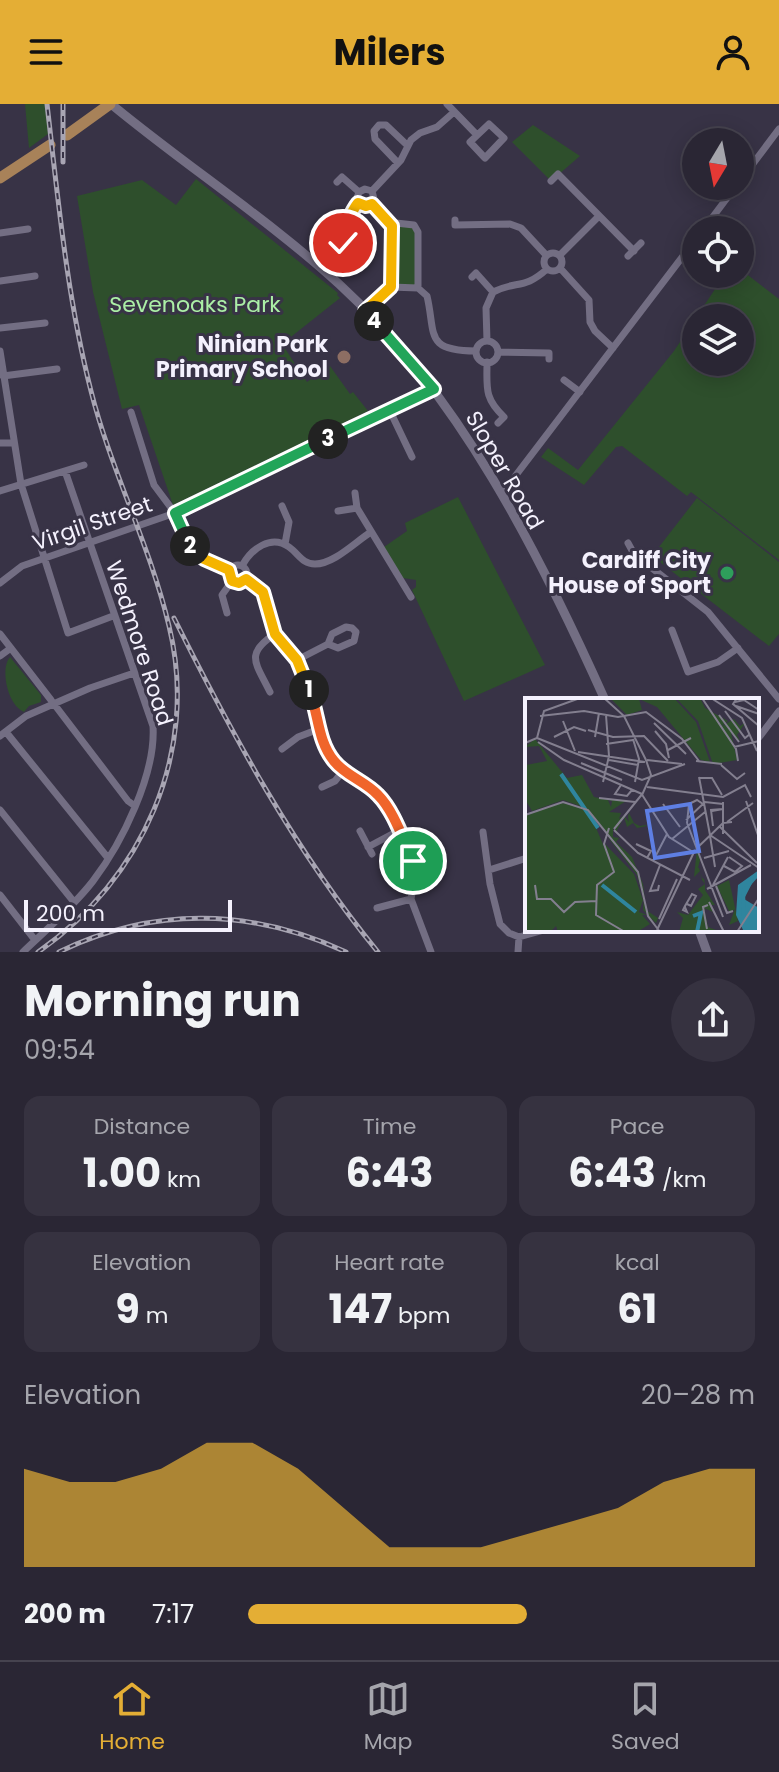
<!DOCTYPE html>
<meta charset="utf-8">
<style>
body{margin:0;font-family:Poppins,sans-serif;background:#363240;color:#f1f3f6;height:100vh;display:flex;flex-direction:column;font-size:30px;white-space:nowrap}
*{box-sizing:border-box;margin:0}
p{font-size:26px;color:#a5a5ac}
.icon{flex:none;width:44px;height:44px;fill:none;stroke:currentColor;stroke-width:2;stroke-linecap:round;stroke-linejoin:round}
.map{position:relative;height:848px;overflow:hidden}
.sheet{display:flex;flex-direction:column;background:#2a2634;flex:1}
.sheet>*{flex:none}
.needle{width:52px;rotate:190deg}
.fabs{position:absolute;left:682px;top:24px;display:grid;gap:16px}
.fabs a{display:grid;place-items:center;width:72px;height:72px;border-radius:50%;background:#2a2634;box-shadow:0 4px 20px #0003,0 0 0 2px #46434f;font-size:40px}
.scale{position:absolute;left:24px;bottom:20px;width:208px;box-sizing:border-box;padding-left:8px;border:4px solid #f4f1fd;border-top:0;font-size:22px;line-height:28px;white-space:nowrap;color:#f4f1fd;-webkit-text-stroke:6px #383346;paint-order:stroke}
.pin{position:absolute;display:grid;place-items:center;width:68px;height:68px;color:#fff;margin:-34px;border:4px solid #fff;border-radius:50%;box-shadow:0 2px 8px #0007}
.km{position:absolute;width:40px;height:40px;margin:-20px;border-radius:50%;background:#222;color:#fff;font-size:22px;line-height:40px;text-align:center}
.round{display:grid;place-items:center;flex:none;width:84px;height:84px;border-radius:42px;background:#363240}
.head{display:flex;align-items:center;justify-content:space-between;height:136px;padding:0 24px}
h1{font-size:44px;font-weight:700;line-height:60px}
.figures{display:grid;grid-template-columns:repeat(3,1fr);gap:12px;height:136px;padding:8px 24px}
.figures div{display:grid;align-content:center;border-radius:16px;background:#363240;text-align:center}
.figures b{font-size:40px;font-weight:700}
.figures small{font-size:22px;font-weight:400}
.figures p{font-size:22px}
.chart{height:224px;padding:16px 24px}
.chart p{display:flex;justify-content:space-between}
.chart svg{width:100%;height:144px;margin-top:8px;fill:#e4ae35;opacity:.7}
ul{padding:0 24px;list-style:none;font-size:26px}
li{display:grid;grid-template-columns:128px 96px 1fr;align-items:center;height:60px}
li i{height:20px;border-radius:10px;background:#e4ae35}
header{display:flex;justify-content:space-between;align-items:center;height:104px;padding:0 24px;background:#e4ae35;color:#111;font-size:36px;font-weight:700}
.tabs{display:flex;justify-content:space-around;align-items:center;height:112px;border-top:2px solid #46434f;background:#2a2634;font-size:22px;color:#a5a5ac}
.tabs a{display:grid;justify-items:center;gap:4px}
.tabs .active{color:#e4ae35}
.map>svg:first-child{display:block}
</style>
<header><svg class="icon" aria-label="menu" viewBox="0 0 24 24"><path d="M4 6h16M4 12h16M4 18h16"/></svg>Milers<svg class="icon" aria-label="person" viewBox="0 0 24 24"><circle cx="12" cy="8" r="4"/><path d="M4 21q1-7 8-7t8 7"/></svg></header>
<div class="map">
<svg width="779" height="848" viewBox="0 0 779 848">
<rect width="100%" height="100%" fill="#383346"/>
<path fill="#2e4f2c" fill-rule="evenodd" d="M25 0H45L48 30 29 44Z
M533 21 580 52 551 77 512 38Z
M196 75 338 189 337 191 340 194 282 240 307 278 330 262 350 290 353 288 368 307 173 401 139 301 122 305 93 188 77 92 142 76 176 101Z
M392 122 416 123 418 184 391 183Z
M740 165 779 195V456L691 388 687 392 622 342 616 343 584 381 541 353 548 344 578 366 674 247 725 170H740ZM696 214H740V258H696Z
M458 393 545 561 464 597 412 486 416 483V476L403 474 384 443 407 427 405 419Z
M697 394 779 458V530L769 542 652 452Z
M10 553 41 591V598L29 602 24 608C7 601 0 564 10 553Z"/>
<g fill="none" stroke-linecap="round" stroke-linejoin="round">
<path stroke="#736e83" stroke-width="7" d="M447 0 477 31
M489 20 504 34 485 54 470 38Z
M398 59 375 35 374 27 379 21H386L407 41
M551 77 558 70 634 147
M740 77 779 25
M337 78 342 73 359 88
M372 87 401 56 411 36 420 29 437 23 454 8
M372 100 366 102 360 101 357 94 359 88 365 85 372 87 374 95 372 100 392 122
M455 116V121L510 120 521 124 546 151
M396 119 414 121 418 128V184L391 183 390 125Z
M703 126 736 82
M0 129 28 125
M343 139 337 133C348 123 349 110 358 99
M544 158a9 9 0 1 1 18 0a9 9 0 1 1-18 0Z
M560 151 599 112
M628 152 641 139
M560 164 589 196 590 218 595 227 613 244
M472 173 476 169 493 188
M0 177 35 172
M418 184 427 192C436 230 424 247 476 247
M365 207 391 183
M0 224 45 219
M487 237 486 204 493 188C517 176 524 186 547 165
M476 248a11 11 0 1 1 22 0a11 11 0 1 1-22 0Z
M0 247 21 380 68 529 113 512
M498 248 549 249V255
M487 258C487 284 484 294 504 313L498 319
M3 272 57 265
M564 276 580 288
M390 307 412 353
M131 308 154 381 175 409 191 444 204 455 229 466
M0 339H14
M0 387 84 361
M500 388 513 375 696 135
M355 389 357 404 411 493
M282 402 289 418 285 440
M338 407 357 404
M628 439 634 450 708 508 779 595
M229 470a9 9 0 1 1 18 0a9 9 0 1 1-18 0Z
M242 462C251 445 271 430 289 443 299 450 302 460 315 460 334 460 355 438 371 428
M246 475 263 488 275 530 297 556 316 604 320 629 332 655 354 675 372 685 387 702 413 757 415 772 411 795 431 848
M0 479 22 462 175 409 434 285
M227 509 222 491 232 477
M672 526 688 568 718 558 738 544
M0 530 51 596
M0 552 11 544
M297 556 328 540 332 530 346 523 352 524 356 528 354 537 338 544 328 540
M270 588C256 559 244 550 275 530
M54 600 128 697 135 702
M6 628 108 754
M0 632 26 612 90 584 134 569
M757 636 779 607
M282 645 298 633 319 625
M322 683 335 677 343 667
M0 706 74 798
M360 727 372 750
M483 728 490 780 500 820 509 829 519 833 518 848
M368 743 398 727
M489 766 527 754
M0 791 35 836
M377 804 411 795
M519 833 544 826
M23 848C46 826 73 803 93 777 122 739 156 670 153 622L65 367"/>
<path stroke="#736e83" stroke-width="9" d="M111 0C186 62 268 115 339 180 459 290 539 449 605 596
M699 826 707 848"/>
<path stroke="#a88259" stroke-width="11" d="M67 31 110 0
M0 74 50 41"/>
<defs>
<path id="rail" d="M63 0V58
M174 514C232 630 295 747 378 848
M38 848C142 776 200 648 169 522 150 441 111 367 91 287 67 193 58 95 47 0
M59 848C153 802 251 804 346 848"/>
</defs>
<use href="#rail" stroke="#a8a5b3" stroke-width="5"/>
<use href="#rail" stroke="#383346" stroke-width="2" stroke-dasharray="6" stroke-linecap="butt"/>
</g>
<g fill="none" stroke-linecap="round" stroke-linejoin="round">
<defs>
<path id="split-1" d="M309 586C319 610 317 636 334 657 346 672 365 677 378 691 394 707 403 736 413 757"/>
<path id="split-2" d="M190 442 204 455 229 466 232 477 239 479 246 475 263 488 275 530 297 556 309 586"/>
<path id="split-3" d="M190 442 175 409 328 335"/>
<path id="split-4" d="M328 335 434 285 374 217"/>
<path id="split-5" d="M343 139 337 133C348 123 349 110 358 99L366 102 372 100 392 122 391 183 365 207 374 217"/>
</defs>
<use href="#split-1" stroke="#fff" stroke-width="16"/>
<use href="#split-2" stroke="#fff" stroke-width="16"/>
<use href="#split-3" stroke="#fff" stroke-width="16"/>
<use href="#split-4" stroke="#fff" stroke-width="16"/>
<use href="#split-5" stroke="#fff" stroke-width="16"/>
<use href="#split-1" stroke="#f0652b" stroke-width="10"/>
<use href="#split-2" stroke="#f5b400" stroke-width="10"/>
<use href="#split-3" stroke="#22a559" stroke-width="10"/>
<use href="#split-4" stroke="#22a559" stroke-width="10"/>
<use href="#split-5" stroke="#f5b400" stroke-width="10"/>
</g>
<circle fill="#8d6e63" stroke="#383346" stroke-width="3" cx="344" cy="253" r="8"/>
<circle fill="#2e9e5b" stroke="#383346" stroke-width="3" cx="727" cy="469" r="8"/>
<g text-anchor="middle" stroke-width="6" stroke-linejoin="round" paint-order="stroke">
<g font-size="22" fill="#abefa6" stroke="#383346">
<text x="195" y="208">Sevenoaks Park</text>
</g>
<g font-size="22" font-weight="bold" fill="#f4f1fd" stroke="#383346" text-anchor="end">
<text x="328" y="248">Ninian Park<tspan x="328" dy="25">Primary School</tspan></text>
<text x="711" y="464">Cardiff City<tspan x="711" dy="25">House of Sport</tspan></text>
</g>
<g font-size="22" fill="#f4f1fd" stroke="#383346">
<text transform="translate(505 366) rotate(60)" y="8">Sloper Road</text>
<text transform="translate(92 419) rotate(-19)" y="8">Virgil Street</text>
<text transform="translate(140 539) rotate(72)" y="8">Wedmore Road</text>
</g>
</g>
<g transform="translate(525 594)">
<rect width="234" height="234" fill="#383346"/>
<path d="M85 0H149L171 24 185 64 176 62 132 9 114 1 117 12 102 17ZM151 0H175L180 10 203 23 194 30 209 21 215 28 220 25 212 37 215 43 206 35 212 62 188 66 173 23ZM10 41 42 80 57 77 69 99 83 102 86 109 87 103 76 100 101 103 84 114 96 115 94 121 98 118 100 119 104 124 103 119 104 115 109 125 115 128 120 127 122 128 112 130 108 125 102 129 99 119 91 134 88 129V139L94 140 91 144 107 159 118 186 121 212 133 220 131 225 118 212 119 201 112 177 82 138 98 154 63 111 80 151V146L109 176 118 202 114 214 122 217H117L125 226 112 234H33L31 228 25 234H0V118L36 105 61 110 38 102 7 113 0 101 1 67 22 63 14 48 0 49ZM172 151 175 162 173 170H174L177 180 179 181 180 186V192L190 207H185L187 209 188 214 179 210 183 229 196 234H154L158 220 152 214 163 217 178 197 173 191 180 186 177 182 175 173 169 179ZM204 182 213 223 204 227 210 211 205 215 192 188Z" fill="#2e4f2c"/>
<path d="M234 172 219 201 234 210V234H219L211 217 213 187Z" fill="#2f859e"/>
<path fill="none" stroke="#2f859e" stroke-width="4" d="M36 76 73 130M77 187 111 214M168 218 176 215 172 234M219 219 218 193 234 175"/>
<path fill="none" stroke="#837f8f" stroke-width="2" d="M79 0 99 18 121 62M177 0 211 51 213 63M186 0 217 20 232 53M212 0 208 6 234 28M210 4 219 2 234 12M211 8 234 16M200 13 220 40 225 36M194 17 214 44M15 18 59 13 93 19 121 14 157 41 174 63M38 23 50 53M129 25 161 56M63 32 88 39 119 38 143 63M130 33 141 46 144 60M29 39 49 29 61 33M70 39 74 15M12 40 117 82 160 66M108 41 114 61 110 84M13 44 39 62 117 96M0 45 12 40 19 13 55 0M81 46 108 42M209 49 234 43M143 52 166 40M53 54 120 64M84 62 113 67M122 62 157 66M171 63 197 66M56 65 97 82M196 67 212 81 220 75M174 79 185 137M174 80H187L197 97M78 84 84 58 81 17M96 87 90 96 102 98 107 92M122 89 198 99 220 87 226 99M116 95 144 139 168 154M117 97 126 77 121 62M74 100 110 104M221 103 234 140M138 106 155 129M187 113 198 111 186 112 188 128M0 117 38 104 63 112 113 174 123 218 135 234M161 122 180 104 198 106M202 124 228 105M162 125 198 219M162 125 164 106 172 102 178 106M194 128 232 165M84 130 79 146 89 174 72 187 71 217 100 234M89 131 118 95M89 132 113 155 165 182M198 136V104M185 137 234 170M185 138 190 169M147 141 180 114M111 146 126 153 122 160M171 151 198 125 207 124M179 160 204 153M128 163 142 136M199 168 210 174 217 168 204 159M10 187 12 201H26L39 214 50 204 72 203M134 187 133 192 125 193 135 167M188 187 203 159M191 188 202 215 208 213M182 191 226 167M184 204 199 234M160 209 162 214 158 212 160 208 167 196 171 198 166 208 162 206M134 221 152 181M182 231 178 209 183 207M132 232 170 152M212 234 234 200"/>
<path fill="#5e7fe3" fill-opacity="0.15" stroke="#5e7fe3" stroke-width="4" d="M165 106 174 153 130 160 122 113Z"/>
<rect width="234" height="234" fill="none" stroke="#f4f1fd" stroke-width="4"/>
</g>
</svg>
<div class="fabs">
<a><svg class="needle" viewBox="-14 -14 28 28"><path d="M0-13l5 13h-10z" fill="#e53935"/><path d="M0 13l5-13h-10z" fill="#a5a5ac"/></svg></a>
<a><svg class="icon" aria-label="locate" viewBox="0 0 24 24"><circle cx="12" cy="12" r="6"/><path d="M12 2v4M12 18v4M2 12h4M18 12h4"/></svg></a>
<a><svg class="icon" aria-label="layers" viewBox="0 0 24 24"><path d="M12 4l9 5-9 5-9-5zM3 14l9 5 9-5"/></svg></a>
</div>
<div class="scale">200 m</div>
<div class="pin" style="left:413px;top:757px;background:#1e9e55"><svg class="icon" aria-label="arrive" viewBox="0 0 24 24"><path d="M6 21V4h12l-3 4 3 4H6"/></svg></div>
<div class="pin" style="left:343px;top:139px;background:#d93025"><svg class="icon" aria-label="check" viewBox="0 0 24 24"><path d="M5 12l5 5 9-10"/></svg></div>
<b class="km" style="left:309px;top:586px">1</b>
<b class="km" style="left:190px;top:442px">2</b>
<b class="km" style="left:328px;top:335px">3</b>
<b class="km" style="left:374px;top:217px">4</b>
</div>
<section class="sheet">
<div class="head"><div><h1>Morning run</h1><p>09:54</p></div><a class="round"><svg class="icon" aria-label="share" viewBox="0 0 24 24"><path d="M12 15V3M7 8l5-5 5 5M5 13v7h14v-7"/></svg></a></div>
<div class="figures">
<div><p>Distance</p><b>1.00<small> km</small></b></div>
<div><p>Time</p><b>6:43</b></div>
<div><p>Pace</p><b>6:43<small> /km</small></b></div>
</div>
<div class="figures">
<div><p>Elevation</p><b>9<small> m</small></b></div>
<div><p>Heart rate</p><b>147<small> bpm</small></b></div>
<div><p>kcal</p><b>61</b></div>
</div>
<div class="chart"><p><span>Elevation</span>20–28 m</p>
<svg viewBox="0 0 160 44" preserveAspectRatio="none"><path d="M0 44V14L10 18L20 18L30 14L40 6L50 6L60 14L70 26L80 38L90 38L100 38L110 34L120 30L130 26L140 18L150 14L160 14V44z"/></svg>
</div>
<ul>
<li><b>200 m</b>7:17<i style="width:55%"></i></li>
</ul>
</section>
<nav class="tabs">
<a class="active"><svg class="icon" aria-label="home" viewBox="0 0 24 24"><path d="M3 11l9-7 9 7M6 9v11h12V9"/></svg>Home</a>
<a><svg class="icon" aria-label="map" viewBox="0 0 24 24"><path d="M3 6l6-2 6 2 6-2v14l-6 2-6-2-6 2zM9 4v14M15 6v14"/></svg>Map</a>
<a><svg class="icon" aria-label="saved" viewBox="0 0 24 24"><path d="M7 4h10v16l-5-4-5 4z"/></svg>Saved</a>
</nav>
